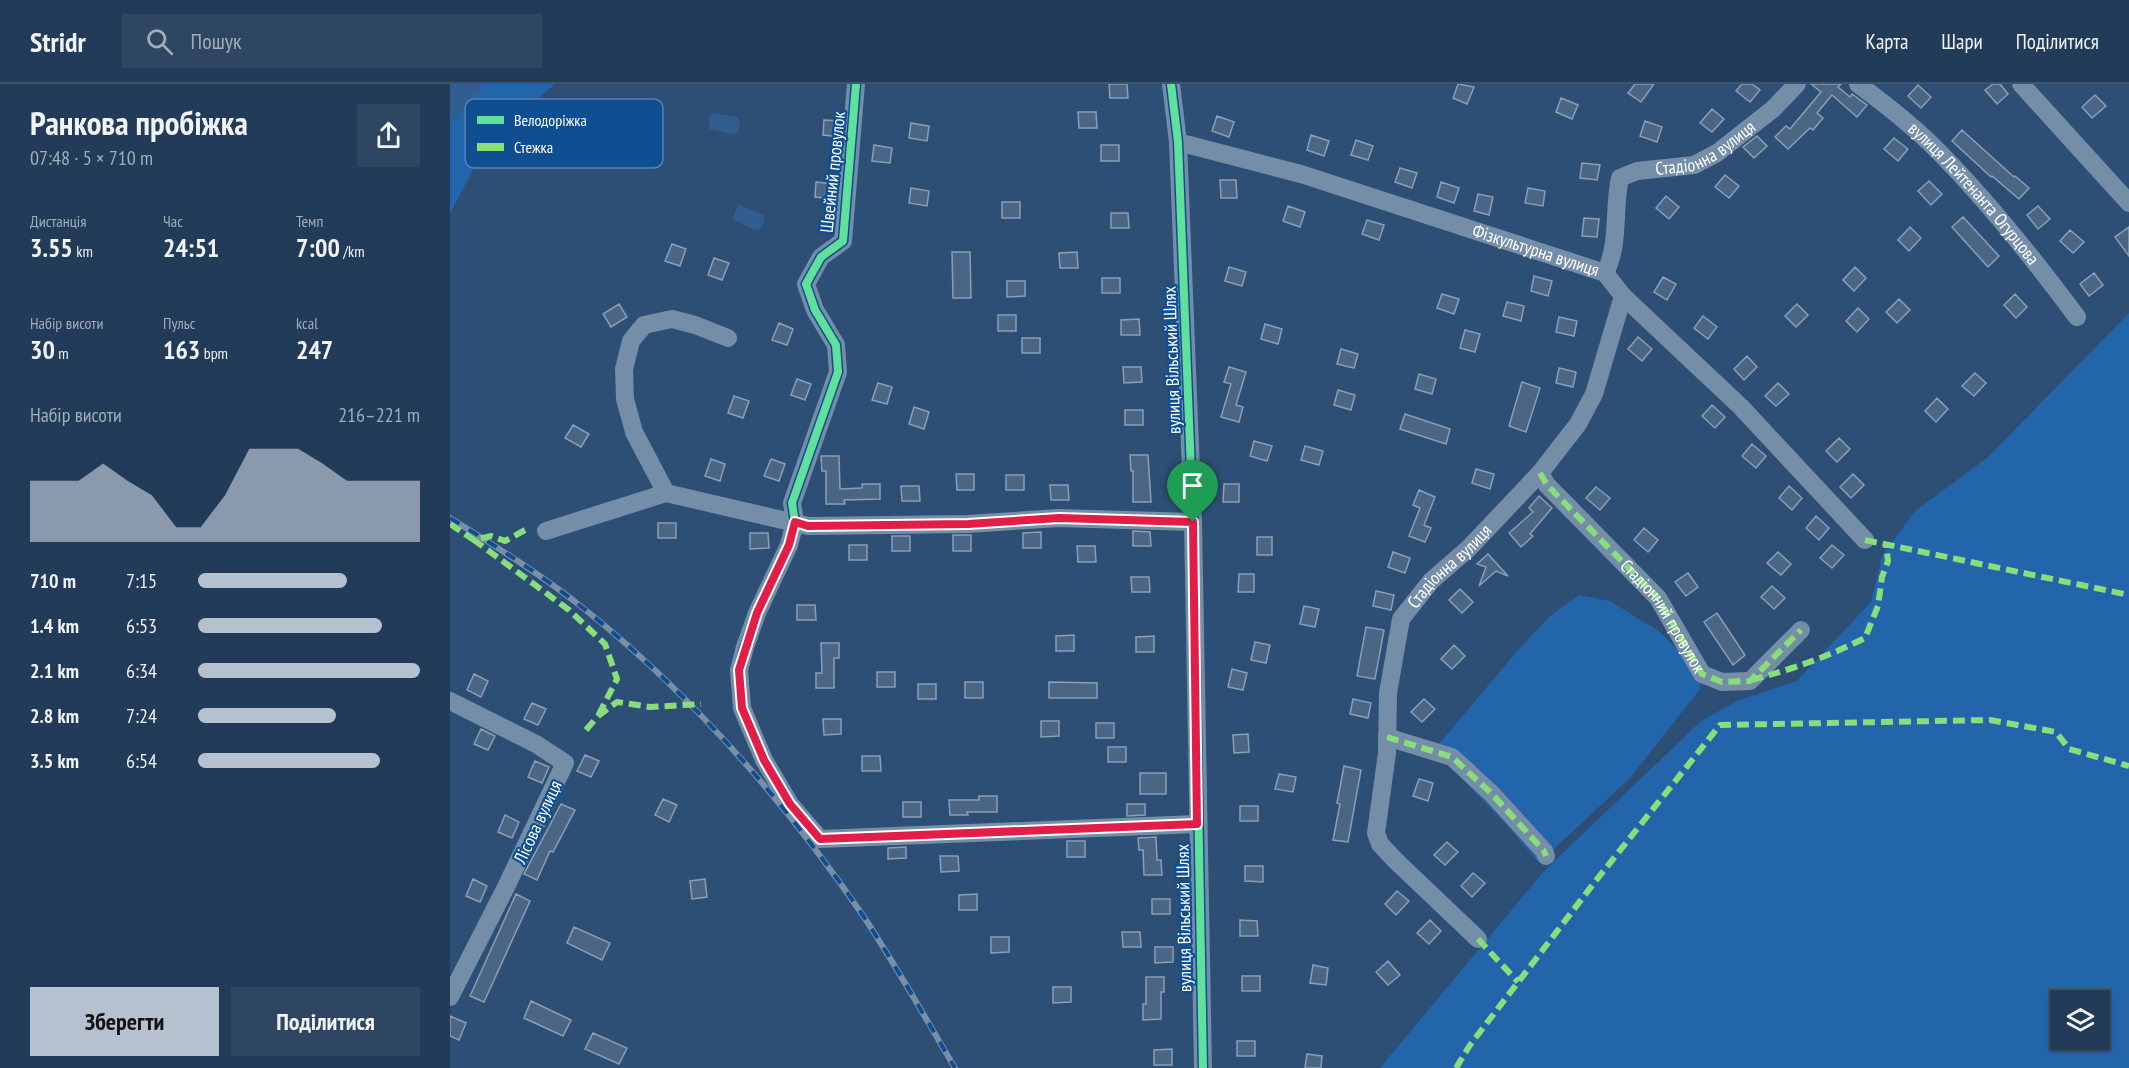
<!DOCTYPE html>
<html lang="uk">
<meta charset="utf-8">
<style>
body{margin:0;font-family:"PT Sans Narrow",sans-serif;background:#2e4661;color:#f1f3f6;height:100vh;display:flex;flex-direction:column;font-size:22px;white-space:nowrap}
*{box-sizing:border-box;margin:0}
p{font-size:20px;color:#a2adba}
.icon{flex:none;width:33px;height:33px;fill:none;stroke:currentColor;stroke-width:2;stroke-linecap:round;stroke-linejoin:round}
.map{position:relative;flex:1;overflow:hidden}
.side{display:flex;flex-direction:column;background:#223b58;width:450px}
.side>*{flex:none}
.tools{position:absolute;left:1600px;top:906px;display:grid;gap:12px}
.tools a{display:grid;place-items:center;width:60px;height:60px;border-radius:0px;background:#223b58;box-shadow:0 2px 4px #0004,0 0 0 2px #3f556e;font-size:30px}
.pin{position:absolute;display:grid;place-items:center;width:51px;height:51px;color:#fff;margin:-62px -26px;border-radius:50% 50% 50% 0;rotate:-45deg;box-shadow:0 0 6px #0007}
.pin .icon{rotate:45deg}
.round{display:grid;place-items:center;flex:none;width:63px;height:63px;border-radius:0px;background:#2e4661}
.head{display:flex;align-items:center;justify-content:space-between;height:102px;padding:0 30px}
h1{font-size:33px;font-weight:600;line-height:45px}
.metrics{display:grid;grid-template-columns:repeat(3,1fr);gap:9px;height:102px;padding:6px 30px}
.metrics div{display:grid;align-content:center}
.metrics b{font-size:26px;font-weight:600}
.metrics small{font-size:16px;font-weight:400}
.metrics p{font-size:16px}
.chart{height:168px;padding:12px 30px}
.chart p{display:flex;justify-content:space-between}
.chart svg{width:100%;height:108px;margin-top:6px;fill:#b6c1cf;opacity:.7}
.cta{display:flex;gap:12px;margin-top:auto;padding:12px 30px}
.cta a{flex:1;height:69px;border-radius:0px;background:#b6c1cf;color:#111;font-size:24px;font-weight:600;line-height:69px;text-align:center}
.cta a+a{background:#2e4661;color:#f1f3f6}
ul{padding:0 30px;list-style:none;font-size:20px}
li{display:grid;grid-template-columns:96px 72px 1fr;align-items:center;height:45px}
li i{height:15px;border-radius:8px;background:#b6c1cf}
header{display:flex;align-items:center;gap:36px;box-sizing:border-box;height:84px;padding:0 30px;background:#223b58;border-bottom:2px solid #3f556e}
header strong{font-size:28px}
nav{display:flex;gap:33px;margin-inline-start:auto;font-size:21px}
.search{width:420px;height:54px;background:#2e4661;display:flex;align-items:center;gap:15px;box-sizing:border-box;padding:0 21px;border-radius:0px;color:#a2adba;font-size:22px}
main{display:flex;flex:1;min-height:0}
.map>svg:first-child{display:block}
</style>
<header>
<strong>Stridr</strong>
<div class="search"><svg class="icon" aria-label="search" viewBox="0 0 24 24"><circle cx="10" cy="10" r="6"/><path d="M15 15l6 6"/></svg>Пошук</div>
<nav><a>Карта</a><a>Шари</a><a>Поділитися</a></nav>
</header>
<main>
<section class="side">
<div class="head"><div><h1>Ранкова пробіжка</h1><p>07:48 · 5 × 710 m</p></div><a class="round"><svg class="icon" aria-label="share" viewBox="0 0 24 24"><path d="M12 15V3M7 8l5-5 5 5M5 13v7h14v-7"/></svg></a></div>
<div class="metrics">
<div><p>Дистанція</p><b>3.55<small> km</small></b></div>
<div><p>Час</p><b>24:51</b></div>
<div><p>Темп</p><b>7:00<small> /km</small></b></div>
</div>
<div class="metrics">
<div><p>Набір висоти</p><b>30<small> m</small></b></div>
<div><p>Пульс</p><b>163<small> bpm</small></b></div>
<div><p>kcal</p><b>247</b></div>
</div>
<div class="chart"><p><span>Набір висоти</span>216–221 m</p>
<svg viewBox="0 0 160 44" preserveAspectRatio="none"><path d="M0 44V19L10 19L20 19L30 12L40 19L50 25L60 38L70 38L80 25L90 6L100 6L110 6L120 12L130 19L140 19L150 19L160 19V44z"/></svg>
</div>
<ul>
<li><b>710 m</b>7:15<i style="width:67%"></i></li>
<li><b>1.4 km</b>6:53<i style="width:83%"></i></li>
<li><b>2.1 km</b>6:34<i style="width:100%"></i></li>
<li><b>2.8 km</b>7:24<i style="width:62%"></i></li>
<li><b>3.5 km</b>6:54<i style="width:82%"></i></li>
</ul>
<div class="cta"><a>Зберегти</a><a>Поділитися</a></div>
</section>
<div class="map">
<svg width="1679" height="984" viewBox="0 0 1679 984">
<rect width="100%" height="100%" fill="#2d4f75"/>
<path fill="#2365aa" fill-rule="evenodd" d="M0 0H105L52 44 57 75 26 80 0 130Z
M1679 229V984H930L1095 786 1251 637 1287 617 1347 597 1421 518 1432 472 1465 427 1537 374ZM1611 916H1650V956H1611Z
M1129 511 1160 517 1210 548 1252 590 1250 605 1180 694 1089 779 1053 737 984 666 1068 566 1100 532Z"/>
<path fill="#325e8f" d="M260 29 287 33 290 38 288 49 282 50 259 45Z
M288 120 313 131 315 136 310 145 304 146 283 135Z"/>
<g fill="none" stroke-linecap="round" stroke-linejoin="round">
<path stroke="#325e8f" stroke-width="24" d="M0 24 12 5 19 0"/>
</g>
<path fill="#4b6684" stroke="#8a9fb6" stroke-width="1.5" d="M659 0H677L678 14H660Z
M1008 0 1024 3 1017 20 1003 14Z
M1185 0H1204L1191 18 1178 9Z
M1292 0H1302L1310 6 1300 18 1286 7Z
M1361 0H1391L1388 3 1400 13 1402 10 1417 21 1407 33 1382 11 1367 29 1373 34 1363 46 1360 44 1338 65 1325 53 1336 42 1340 45 1371 8Z
M1543 0H1550L1558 10 1547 20 1535 6Z
M1468 1 1481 13 1471 24 1458 12Z
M1645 11 1656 22 1642 34 1632 23Z
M1111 14 1128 21 1122 35 1106 28Z
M1262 25 1274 35 1262 48 1250 39Z
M628 28H646L647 44H629Z
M767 32 784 38 779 53 762 47Z
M374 36 392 37 390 53 373 51Z
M1195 37 1212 43 1207 58 1190 52Z
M461 39 479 42 477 57 459 54Z
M1512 46 1564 93 1565 92 1579 104 1569 115 1542 92 1541 93 1502 57Z
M861 51 879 57 874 72 857 66Z
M1307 52 1317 62 1304 74 1293 63Z
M1444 54 1458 65 1448 77 1434 65Z
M906 56 923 62 918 76 901 71Z
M424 61 442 64 440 79 422 77Z
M651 61H669V77H651Z
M1132 79 1150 81 1147 96 1130 94Z
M950 84 967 89 962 104 945 98Z
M1275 91 1289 102 1279 114 1265 103Z
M770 96H786L787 114H771Z
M1479 97 1492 110 1481 121 1468 107Z
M366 98 384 100 383 115 365 113Z
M991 98 1009 104 1004 119 987 113Z
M461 104 479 107 477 122 459 119Z
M1078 104 1095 107 1093 122 1075 119Z
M1028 110 1043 113 1039 131 1024 127Z
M1216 112 1229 123 1219 135 1206 124Z
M552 118H570V134H552Z
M838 122 855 128 850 143 833 137Z
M1588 122 1600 135 1588 145 1577 131Z
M661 129H678L679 144H661Z
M1513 133 1549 172 1538 183 1502 143Z
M1134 134 1149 135 1147 153 1132 152Z
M917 136 934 141 929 156 912 150Z
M1460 143 1471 154 1459 167 1448 156Z
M1679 143V172L1665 153Z
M1620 146 1634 158 1623 169 1610 157Z
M222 160 236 165 230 182 215 177Z
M502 168H520L521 214H503Z
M627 168 628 184H610L609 169Z
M264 174 279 179 272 196 258 191Z
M779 183 796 188 792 202 775 197Z
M1405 183 1416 194 1404 207 1393 196Z
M1644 189 1653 201 1639 212 1630 200Z
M1084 192 1102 197 1098 212 1081 207Z
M1213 193 1226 200 1217 216 1204 208Z
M652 194H670V209H652Z
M557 197H575V212L557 213Z
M992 210 1009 215 1004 230 987 224Z
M1565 210 1577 223 1566 234 1554 221Z
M1449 215 1460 226 1447 239 1436 228Z
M1057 218 1074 222 1071 237 1053 232Z
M169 220 177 233 161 243 153 230Z
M1347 220 1358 231 1346 243 1335 232Z
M1408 224 1419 235 1407 248 1396 237Z
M548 231H566V247H548Z
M1253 232 1267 243 1258 255 1244 244Z
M1109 233 1127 237 1124 252 1106 248Z
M689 235 690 251H671V236Z
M329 239 343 245 337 261 322 256Z
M815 240 832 245 828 260 811 255Z
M1015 246 1030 250 1025 268 1010 264Z
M1188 253 1202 265 1192 277 1178 265Z
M572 254H590V269H572Z
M891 265 908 270 904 284 887 280Z
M1297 272 1307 283 1294 296 1284 285Z
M673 283H691L692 298 674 299Z
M779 283 796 288 786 321 793 323 789 338 771 333 781 300 774 298Z
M1109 284 1126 288 1123 303 1106 299Z
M1525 289 1536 299 1524 312 1512 302Z
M969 290 986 295 982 310 965 305Z
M347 295 361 300 355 316 341 311Z
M1072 298 1090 304 1076 348 1059 342Z
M428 299 442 303 437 320 422 316Z
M1328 299 1339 310 1326 322 1315 312Z
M888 306 905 311 901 326 884 321Z
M284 312 299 317 293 334 278 329Z
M1487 314 1498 325 1486 338 1475 327Z
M1262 321 1275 333 1265 344 1252 332Z
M464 323 479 328 474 345 459 340Z
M675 326H693V341H675Z
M955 330 1000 345 996 360 950 345Z
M123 341 139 350 131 363 115 354Z
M1389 354 1400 365 1387 378 1376 367Z
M804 357 822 362 817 377 800 372Z
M1302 360 1316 372 1306 384 1292 372Z
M855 362 873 367 869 381 851 376Z
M680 371H698L701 418H683V387H681Z
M371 372H389L390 405 412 404V400H430V415L394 416 395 420H376V387H372Z
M261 375 275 380 270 397 255 392Z
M321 375 335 380 329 397 314 392Z
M1026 385 1044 390 1040 405 1022 399Z
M506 390H524V406H507Z
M1403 390 1414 401 1401 414 1390 403Z
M556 391H574V406H556Z
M774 400H789V418H773Z
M600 401H618L619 416H601Z
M451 402H469L470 417H452Z
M1339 402 1352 414 1342 426 1329 414Z
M1146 403 1160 414 1150 426 1136 414Z
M969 406 985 413 974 441 981 444 975 458 959 452 970 424 963 421Z
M1089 412 1102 424 1080 450 1083 452 1071 463 1059 449 1083 428 1079 424Z
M1366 432 1379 444 1369 456 1356 444Z
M208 439H226V454H208Z
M1194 444 1208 456 1198 468 1184 456Z
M683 447 700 448 701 462H683Z
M591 448V464H573V449Z
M300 449H318L319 464 300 465Z
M503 451H521V467H503Z
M442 452H460V467H442Z
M807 453H822V471H807Z
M399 461H417V476H399Z
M1382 461 1394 471 1382 484 1370 474Z
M627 462H645L646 478H628Z
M943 468 960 474 955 489 938 483Z
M1328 468 1341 480 1331 491 1317 479Z
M1038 470 1058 492 1046 487 1029 502 1036 483 1027 480Z
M1238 489 1248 503 1236 512 1225 498Z
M789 490H804V508H788Z
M681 493H699L700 508H682Z
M1322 502 1335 514 1324 525 1311 513Z
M1010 505 1023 518 1012 529 999 516Z
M926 507 944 511 941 526 923 522Z
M347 521H365L366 536H347Z
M854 522 869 525 865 543 850 540Z
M1267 529 1295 571 1283 581 1254 538Z
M916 543 934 546 925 595 907 592Z
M624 551V567H606V552Z
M704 552V568H686V553Z
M805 558 820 561 816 579 801 576Z
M371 559H389V574H384V604H366V589H372Z
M1004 561 1015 572 1002 585 991 575Z
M782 585 797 589 793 606 778 603Z
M427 588H445V603H427Z
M24 590 38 597 31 613 17 606Z
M515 598H533V614H515Z
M599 598 647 599V614H599Z
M468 600H486V615H468Z
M903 615 921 619 918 634 900 630Z
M974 615 985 625 972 638 961 628Z
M82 619 96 625 88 641 74 635Z
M373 635H391V650L374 651Z
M591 637H609V652L591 653Z
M646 639H664V654H646Z
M31 645 45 652 38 666 24 660Z
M798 650 799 668 784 669 783 651Z
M658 663H676V678H658Z
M135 671 149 677 141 693 127 687Z
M412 672H430L431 687H412Z
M85 677 99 683 92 699 78 693Z
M894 682 911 686 898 758 883 756 890 720 887 719Z
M690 689H716V710H690Z
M829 690 846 693 843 708 825 705Z
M969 695 983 699 978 717 963 712Z
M529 712H547V728H517L518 731H500L499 716H529Z
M213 715 227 721 219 738 205 731Z
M453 718H471V733H453Z
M111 720 125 726 103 768 100 767 87 796 74 790Z
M677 720H695V731L677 732Z
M790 722H808V737H790Z
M55 731 69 738 62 754 48 748Z
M706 753 707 776H711L712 791H694L693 766H689L688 754Z
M617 757H635V773H617Z
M997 758 1008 768 995 781 984 771Z
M456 763V774L438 775V764Z
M490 772H508L509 787 491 788Z
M795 782H813V798L795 797Z
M1023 789 1035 799 1022 813 1011 802Z
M23 795 37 802 30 818 16 812Z
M255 795 257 813 242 815 240 797Z
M947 807 959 817 946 831 935 820Z
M66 810 80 817 34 918 20 912Z
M527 810V826H509V811Z
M702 815H720V830H702Z
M790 836 807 837 808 852H790Z
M980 836 991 847 979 860 967 849Z
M124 843 160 859 152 876 117 859Z
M672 848H690L691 863H673Z
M541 853H559V868L541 869Z
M705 863H723V878L705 879Z
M938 877 950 891 938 901 926 888Z
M863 881 878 884 876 901 860 899Z
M792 892H810V907H792Z
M696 893H714V908H711V935L693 936V920H696Z
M603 903H621V918L603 919Z
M81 917 121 936 113 952 74 934Z
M0 932 16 939 9 956 0 952Z
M143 949 177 964 169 980 135 965Z
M787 957H805V972H787Z
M722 965V981H704V966Z
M857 970 872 972 871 984H855Z"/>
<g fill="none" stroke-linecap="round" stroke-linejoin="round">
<g stroke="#758ea8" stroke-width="18">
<path d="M406 0 393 157 371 173 356 200 365 226 386 261 388 288 342 419 345 438 339 461 307 529 295 563 289 586 292 624 314 676 340 720 370 755 747 740"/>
<path d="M721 0 728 58 743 438 753 984"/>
<path id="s1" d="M1408 0C1435 20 1462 41 1486 65 1538 117 1583 174 1627 233"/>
<path d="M1571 0 1679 119"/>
<path id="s2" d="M728 58 851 90 1155 189 1173 212 1291 323 1415 456"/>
<path id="s3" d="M1155 189C1170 160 1163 125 1170 94L1187 87 1244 81 1267 69 1323 25 1347 0"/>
<path d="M278 254 245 241 222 235 194 241 181 257 174 285 175 315 184 348 216 409 358 442 518 440 609 434 743 438"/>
<path id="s4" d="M1090 389 1097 401 1208 514 1252 590 1272 598 1300 597 1351 546"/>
<path d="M96 447 216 409"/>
<path d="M0 617 86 660 115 679 57 801 0 913"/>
<path d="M937 653 1002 673 1042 710 1094 767 1096 772"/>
<path id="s5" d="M1028 855 946 777 930 760 926 749 937 669 938 609 951 535 981 497 1019 464 1090 389 1128 340 1144 310 1173 212"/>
</g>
<defs>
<path id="rail" d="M0 434C44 461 87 488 128 520 240 608 334 716 414 833 446 882 475 933 505 984"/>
</defs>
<use href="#rail" stroke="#788fa7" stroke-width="6"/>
<use href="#rail" stroke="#104e92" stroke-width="4" stroke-dasharray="11" stroke-linecap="butt"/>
<path stroke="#8add7b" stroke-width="6" stroke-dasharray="12 6" stroke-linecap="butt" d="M1090 389 1097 401 1208 514 1252 590 1272 598 1300 597 1351 546
M0 440 24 456
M75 446 55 457 41 452 24 456 119 526 155 560 167 595 148 632
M1415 456 1679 511
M1301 596C1343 585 1377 573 1415 554L1428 522 1432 493 1438 477 1436 460
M136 646 148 632 167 618 200 623 251 620
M937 653 1002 673 1042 710 1094 767 1096 772
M1028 855 1068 898
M1006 984 1020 961 1144 799 1270 641 1540 636 1606 648 1619 665 1679 682"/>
<defs>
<path id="cycleway" d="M406 0 393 157 371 173 356 200 365 226 386 261 388 288 342 419 345 438 339 461 307 529 295 563 289 586 292 624 314 676 340 720 370 755 747 740
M721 0 728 58 743 438 753 984"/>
</defs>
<use href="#cycleway" stroke="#104e92" stroke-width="11"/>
<use href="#cycleway" stroke="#60e19b" stroke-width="8"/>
</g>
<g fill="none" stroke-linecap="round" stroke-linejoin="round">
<defs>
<path id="route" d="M609 434 743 438 747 740 370 755 340 720 314 676 292 624 289 586 307 529 339 461 345 438 358 442 518 440Z"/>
</defs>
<use href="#route" stroke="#fff" stroke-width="12"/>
<use href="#route" stroke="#e11d48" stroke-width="8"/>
</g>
<g text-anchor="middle" stroke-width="4.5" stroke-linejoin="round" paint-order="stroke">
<g font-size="18" fill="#fff" stroke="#104e92">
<text dy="6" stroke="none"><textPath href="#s3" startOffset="189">Стадіонна вулиця</textPath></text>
<text transform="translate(383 88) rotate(-84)" y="6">Швейний провулок</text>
<text dy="6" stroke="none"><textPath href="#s1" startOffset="160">вулиця Лейтенанта Огурцова</textPath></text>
<text dy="6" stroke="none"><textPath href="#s2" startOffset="374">Фізкультурна вулиця</textPath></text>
<text transform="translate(722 276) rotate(-92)" y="6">вулиця Вільський Шлях</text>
<text dy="6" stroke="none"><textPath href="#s5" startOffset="436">Стадіонна вулиця</textPath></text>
<text dy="6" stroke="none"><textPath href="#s4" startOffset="190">Стадіонний провулок</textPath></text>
<text transform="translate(88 738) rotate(-65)" y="6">Лісова вулиця</text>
<text transform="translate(734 834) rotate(-91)" y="6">вулиця Вільський Шлях</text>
</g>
</g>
<rect x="15" y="15" width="198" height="69" rx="9" fill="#104e92" stroke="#5883b3" stroke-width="1.5"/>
<rect x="27" y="32" width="27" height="8" fill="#60e19b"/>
<rect x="27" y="59" width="27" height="8" fill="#8add7b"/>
<g font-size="16" fill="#fff">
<text x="64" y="42">Велодоріжка</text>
<text x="64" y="69">Стежка</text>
</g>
</svg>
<div class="tools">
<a><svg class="icon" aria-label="layers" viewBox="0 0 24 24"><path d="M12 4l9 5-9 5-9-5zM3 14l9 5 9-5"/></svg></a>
</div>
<div class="pin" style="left:743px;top:438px;background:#1e9e55"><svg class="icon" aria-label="arrive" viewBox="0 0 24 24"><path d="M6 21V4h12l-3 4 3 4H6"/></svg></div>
</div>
</main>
